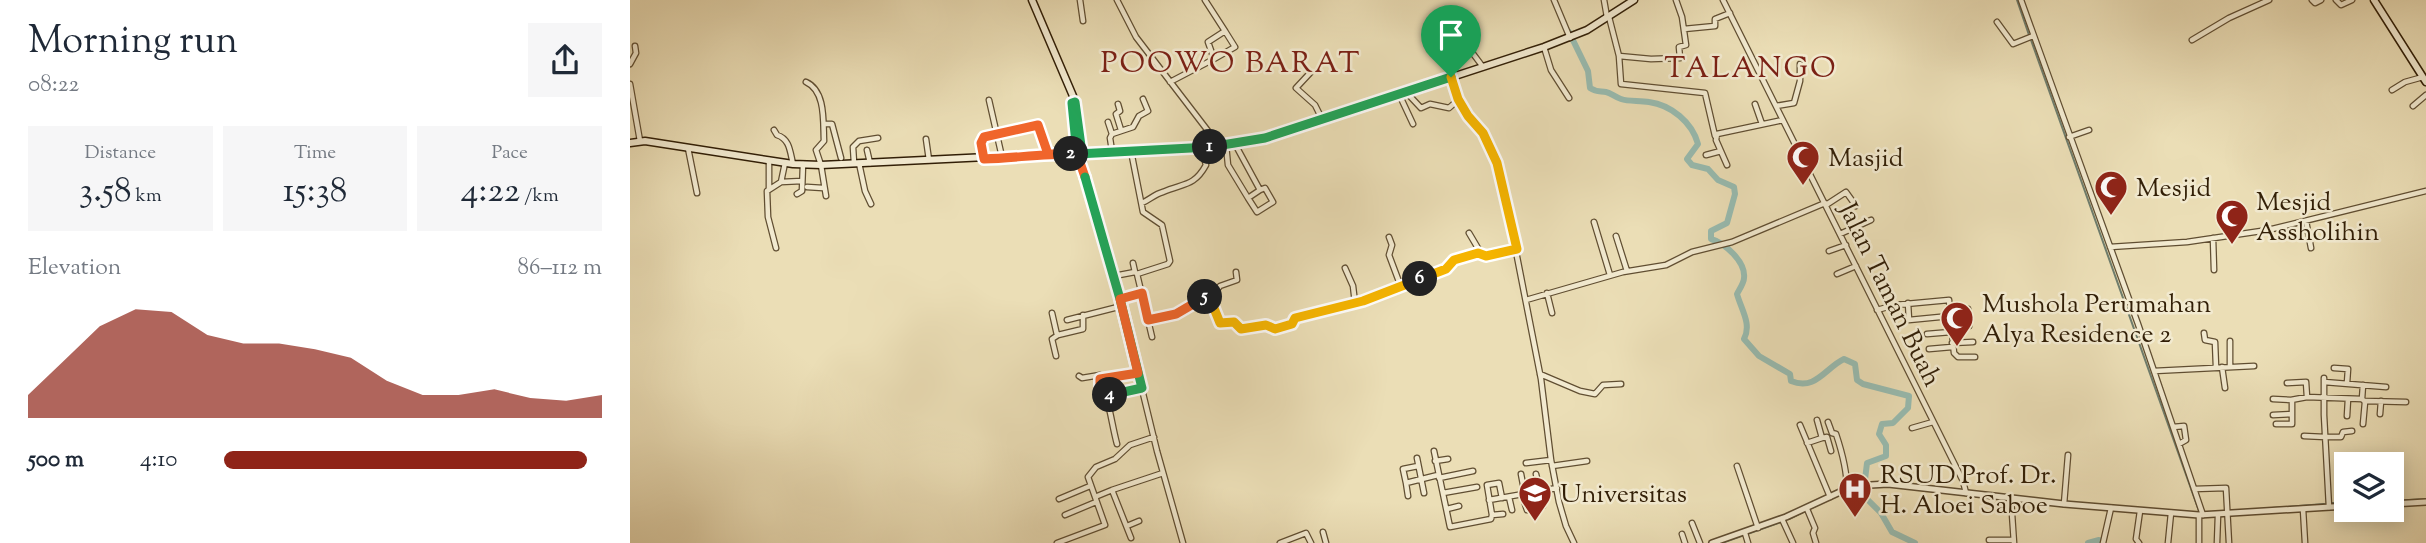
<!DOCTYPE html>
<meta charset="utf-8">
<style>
body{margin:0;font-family:"Sorts Mill Goudy",serif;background:#f6f6f7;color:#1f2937;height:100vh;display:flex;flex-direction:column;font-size:26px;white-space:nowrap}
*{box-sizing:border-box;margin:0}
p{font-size:23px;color:#747a83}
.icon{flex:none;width:38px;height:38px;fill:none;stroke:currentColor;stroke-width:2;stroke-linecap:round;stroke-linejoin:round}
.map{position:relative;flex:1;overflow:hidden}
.drawer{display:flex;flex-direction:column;background:#fff;width:630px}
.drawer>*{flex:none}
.tools{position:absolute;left:1704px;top:452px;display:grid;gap:14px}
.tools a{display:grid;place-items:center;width:70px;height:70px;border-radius:0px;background:#fff;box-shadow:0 4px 18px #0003;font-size:35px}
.pin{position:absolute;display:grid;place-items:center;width:60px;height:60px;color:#fff;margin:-72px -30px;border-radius:50% 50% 50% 0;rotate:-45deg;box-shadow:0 0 7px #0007}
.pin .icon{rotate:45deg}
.km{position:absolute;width:35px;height:35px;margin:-18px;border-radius:50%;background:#222;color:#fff;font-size:19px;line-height:35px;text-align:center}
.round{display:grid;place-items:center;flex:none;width:74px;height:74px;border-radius:0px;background:#f6f6f7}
.headline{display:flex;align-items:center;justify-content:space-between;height:119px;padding:0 28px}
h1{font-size:38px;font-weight:600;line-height:52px}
.stats{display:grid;grid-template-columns:repeat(3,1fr);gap:10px;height:119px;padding:7px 28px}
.stats div{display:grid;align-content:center;border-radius:0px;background:#f6f6f7;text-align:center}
.stats b{font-size:35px;font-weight:600}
.stats small{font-size:19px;font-weight:400}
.stats p{font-size:19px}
.chart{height:196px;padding:14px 28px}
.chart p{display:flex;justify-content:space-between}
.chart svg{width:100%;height:126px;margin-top:7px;fill:#8f2418;opacity:.7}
ul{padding:0 28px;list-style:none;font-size:23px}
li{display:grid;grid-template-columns:112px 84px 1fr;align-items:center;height:52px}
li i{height:18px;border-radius:9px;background:#8f2418}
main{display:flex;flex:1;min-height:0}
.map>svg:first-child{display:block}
</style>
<main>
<section class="drawer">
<div class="headline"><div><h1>Morning run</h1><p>08:22</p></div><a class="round"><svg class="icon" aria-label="share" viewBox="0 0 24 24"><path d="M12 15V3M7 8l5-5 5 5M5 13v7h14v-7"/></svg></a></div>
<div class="stats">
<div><p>Distance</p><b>3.58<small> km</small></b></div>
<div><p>Time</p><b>15:38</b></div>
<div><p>Pace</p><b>4:22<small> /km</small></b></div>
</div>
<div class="chart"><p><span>Elevation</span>86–112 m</p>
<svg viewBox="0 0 160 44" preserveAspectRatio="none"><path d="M0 44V36L10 24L20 12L30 6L40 7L50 15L60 18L70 18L80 20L90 23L100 31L110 36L120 36L130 34L140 37L150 38L160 36V44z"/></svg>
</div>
<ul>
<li><b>500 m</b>4:10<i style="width:96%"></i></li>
</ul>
</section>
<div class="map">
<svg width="1796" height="543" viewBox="0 0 1796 543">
<rect width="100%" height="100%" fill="#ebdeb6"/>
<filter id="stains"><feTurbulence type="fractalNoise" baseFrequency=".00286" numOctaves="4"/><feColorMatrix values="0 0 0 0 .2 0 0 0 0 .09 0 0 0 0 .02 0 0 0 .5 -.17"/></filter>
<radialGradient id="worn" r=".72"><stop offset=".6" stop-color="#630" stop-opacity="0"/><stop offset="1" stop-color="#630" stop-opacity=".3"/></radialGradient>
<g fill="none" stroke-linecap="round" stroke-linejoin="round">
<path stroke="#6f7d6d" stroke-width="2" d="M1387 0 1399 35
M1401 40 1569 511
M1762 501 1796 499
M1701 503H1717
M1642 508 1694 504
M1159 519 1198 500
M1092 543 1151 522"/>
<path stroke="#98bcb1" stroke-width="6" d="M939 32 958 71 960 88C966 92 969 91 976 92 981 93 985 97 991 99 999 102 1010 100 1019 102 1041 105 1062 122 1068 144L1057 159 1062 165 1078 169 1088 180 1104 187 1105 194 1097 223 1081 231V239C1095 243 1116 262 1114 278 1114 283 1109 290 1107 294 1111 309 1122 324 1114 339L1129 356 1160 374 1161 381C1186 391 1195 368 1214 359L1225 364 1227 380 1233 384 1279 396 1278 408 1263 423 1252 424 1249 434 1256 445V456L1237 463 1234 488 1236 498 1251 513 1262 532 1285 543
M1458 543 1469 540 1473 543"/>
<defs>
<path id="minor" d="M450 0 453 21
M487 0 506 37 585 140 587 146
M924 0 940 38
M974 0 977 17
M1093 0 1333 481 1336 493
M1391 0 1508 324 1573 515
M1682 0 1685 3 1691 0
M1706 0 1711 5 1722 0
M979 17 989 56 991 84 1075 93 1085 136
M1367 22 1383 44 1403 36
M1054 29 1085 26V19L1100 13
M1562 40 1599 18 1639 0
M914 47 921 70 939 98
M841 51 853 67
M989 56 1021 59 1050 58 1049 47 1056 45 1052 17 1046 0
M584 59 605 47 595 31
M0 64 6 53 5 46
M680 73 666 88 685 105 692 119
M821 77 829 99 838 116 853 133 870 170 911 379 921 460 929 502 936 526 944 543
M176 82C196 91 193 122 194 141L186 150 191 165 196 196
M540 82 584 59 578 42 595 31 575 0
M0 84 10 141
M1762 90 1775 82 1793 77
M776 92 791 108 800 104 819 108 829 99
M769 94 783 124
M359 100 372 157
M488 104 490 111 486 114 491 130
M1125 104 1132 124
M1146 106 1164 103 1170 81V64
M1783 106 1796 95
M478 122 482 134
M194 124H202L211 158
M144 130 147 135C160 139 160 152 163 164
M1439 137 1459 130
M296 139 299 160
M605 144 630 190 635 188 643 202 627 212 618 198
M596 145 598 165 618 198 630 190
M58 148 67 193
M237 150 240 163
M482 151 480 138 482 134 503 127 509 116 518 111 513 99
M501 151 513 212 532 225 540 261 538 264 507 274
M447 154 490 299 527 451 553 543
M1076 155 1091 151
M354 158 351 145 353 138 407 125 413 135 418 154
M224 163 223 147 229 141 248 138
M229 163 235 191 241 204
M1097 165 1086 140 1087 134 1153 120
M151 182 172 181
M177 187 193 188
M139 189V160
M167 194 172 191 173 164
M512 203C519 200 525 194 533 192 553 183 564 187 576 165L571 147
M1196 205 1216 192 1226 206
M1676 221 1681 248
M964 222 980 275
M839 233 852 255
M1210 234 1241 220
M986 236 997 271
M1598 236 1599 221
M759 237 762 245 759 255 771 287
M1583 238 1584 270
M1480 247 1557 242 1638 230 1796 191
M146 248 138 217 137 191 151 182 155 163
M1199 251 1216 245
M503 263 505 272
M715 268 723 286 725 303
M1207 274 1226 266
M484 276 505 272 507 274 522 337
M917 293 922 313
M579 296 589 323 604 322 611 329 636 325 645 329 662 324 666 318 713 307 758 293 816 269 822 261 827 259 845 254 856 256 887 249
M490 299 512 293
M896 300 993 272 1036 265 1062 252 1102 242 1195 203
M1278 303 1279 320 1320 316
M1247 310 1265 305 1319 300 1324 353 1328 357H1345
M1320 311 1338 309
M422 313 427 335
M437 320 492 306
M518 320 546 314 584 294 590 286 607 280 606 272
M1321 327 1339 326
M1574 333 1575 340 1585 342 1586 367
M1297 334 1321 332
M1600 341V367
M1322 343 1343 342
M1299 349 1322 347
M426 356 422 339 428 335 453 329V315
M1592 367 1595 388
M1704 368 1718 369 1717 383
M1524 371 1624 366
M910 374 950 391 965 394 973 385 991 384
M449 376 452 378 470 375 480 378 508 373
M475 377 470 379C469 387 475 392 477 400 481 414 483 429 487 444
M1694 378V415L1699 507
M1694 382 1756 387
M1657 383 1676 382 1677 397
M475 396 512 388
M1643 399 1661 400 1677 397 1732 399 1735 402 1733 424
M1732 399 1733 385
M1735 401 1776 402
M1750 414 1751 401
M1643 415 1662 414
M1717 416 1718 399
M1198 422 1202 433 1206 434C1212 452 1217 470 1217 489
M1646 424H1662V400
M1170 425 1200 497
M1543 427 1554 426 1556 440 1549 444
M1282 428 1303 422
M1674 436 1695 437
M1695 437H1711L1713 432 1722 431
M1192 438 1197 437 1201 451
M1177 443 1192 438 1187 420
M804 451 820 527 861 519 862 515 873 514
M787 458 794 493
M805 461 818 459
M896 463 921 460
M922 466 957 461
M1107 466 1128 528
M891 474 895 495
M809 478 843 471
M776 483 773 469 788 466
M1564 489 1596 488 1599 543
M813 493 847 487
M892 495 897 510 913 506 906 474
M778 496 776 483 808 475
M465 497 482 490
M879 497 882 510
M429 499 460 486
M1381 499 1384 543
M859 500 927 488
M1434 504 1438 455
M817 509 829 506
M1177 509 1185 528 1183 533 1186 543
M1673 509 1675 543
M435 515 466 502
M862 515 857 485 869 483 872 498
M1569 515V543
M1152 519 1163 543
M1062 523 1070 543
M497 526 509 521
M693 532 696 543
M1115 533 1118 543
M1052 534 1055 543
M501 538 482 490 533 473
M1359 540H1383
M427 543 475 525 458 477 466 467 485 459 500 445 524 437
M650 543 676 533 681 543
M1473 543 1481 508
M1509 543 1506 539 1510 511
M1538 543 1541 513
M1587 543 1588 515"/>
<path id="tertiary" d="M1762 504 1796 502
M1082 543 1156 517 1223 486 1258 484 1434 504 1569 515 1717 506"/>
<path id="secondary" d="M402 0 443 96 452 153
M1744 0 1796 82
M0 143 15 141 163 164 191 165 587 146 635 138 914 47 957 30 1004 0"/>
</defs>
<use href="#minor" stroke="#604e32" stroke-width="7"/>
<use href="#tertiary" stroke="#604e32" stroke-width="8"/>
<use href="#secondary" stroke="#311e06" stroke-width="9"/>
<use href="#minor" stroke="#f2ead0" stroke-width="4.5"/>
<use href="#tertiary" stroke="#f2ead0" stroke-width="5"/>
<use href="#secondary" stroke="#f2ead0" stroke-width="6"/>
</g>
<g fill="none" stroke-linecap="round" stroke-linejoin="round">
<defs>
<path id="split-1" d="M580 147 635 138 821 77"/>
<path id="split-2" d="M441 154 452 153 445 102 442 103 447 154 580 147"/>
<path id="split-3" d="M441 154C412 154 383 158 354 159L351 143 354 137 408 125 418 154H447L455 177"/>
<path id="split-4" d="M455 177 490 299 512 388 480 395"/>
<path id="split-5" d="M480 395 475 396 470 385V379L508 373 490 299 512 293 518 320 546 314 575 297"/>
<path id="split-6" d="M575 297 579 296 590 323 604 322 611 329 636 325 645 329 662 324 665 318 733 301 790 279"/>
<path id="split-7" d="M790 279 816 269 824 260 848 253 856 256 887 249 867 163 853 133 838 116 828 99 821 77"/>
</defs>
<use href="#split-1" stroke="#fff" stroke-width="14"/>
<use href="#split-2" stroke="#fff" stroke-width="14"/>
<use href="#split-3" stroke="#fff" stroke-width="14"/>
<use href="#split-4" stroke="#fff" stroke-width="14"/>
<use href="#split-5" stroke="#fff" stroke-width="14"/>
<use href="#split-6" stroke="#fff" stroke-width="14"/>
<use href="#split-7" stroke="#fff" stroke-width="14"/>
<use href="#split-1" stroke="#22a559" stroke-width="9"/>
<use href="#split-2" stroke="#22a559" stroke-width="9"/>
<use href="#split-3" stroke="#f0652b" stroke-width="9"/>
<use href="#split-4" stroke="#22a559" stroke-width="9"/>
<use href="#split-5" stroke="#f0652b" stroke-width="9"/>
<use href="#split-6" stroke="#f5b400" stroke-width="9"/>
<use href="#split-7" stroke="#f5b400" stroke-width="9"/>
</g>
<defs>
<symbol id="mosque-pin" viewBox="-11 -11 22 30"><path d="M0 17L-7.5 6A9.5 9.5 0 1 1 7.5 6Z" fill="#8f2418" stroke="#f2ead0"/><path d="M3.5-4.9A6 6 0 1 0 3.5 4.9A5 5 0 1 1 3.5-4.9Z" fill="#fff"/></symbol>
<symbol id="hospital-pin" viewBox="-11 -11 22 30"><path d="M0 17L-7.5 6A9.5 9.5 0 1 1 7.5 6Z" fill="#8f2418" stroke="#f2ead0"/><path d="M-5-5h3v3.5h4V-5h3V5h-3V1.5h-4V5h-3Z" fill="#fff"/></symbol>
<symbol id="university-pin" viewBox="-11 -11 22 30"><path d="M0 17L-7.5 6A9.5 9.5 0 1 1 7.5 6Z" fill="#8f2418" stroke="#f2ead0"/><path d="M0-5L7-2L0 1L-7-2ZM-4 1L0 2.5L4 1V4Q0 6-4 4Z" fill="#fff"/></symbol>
</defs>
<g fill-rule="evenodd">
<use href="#mosque-pin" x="1154" y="138" width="38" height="52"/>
<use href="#mosque-pin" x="1462" y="168" width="38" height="52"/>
<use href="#mosque-pin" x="1583" y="197" width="38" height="52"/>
<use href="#mosque-pin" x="1308" y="299" width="38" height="52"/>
<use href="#hospital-pin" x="1206" y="470" width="38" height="52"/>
<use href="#university-pin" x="886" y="474" width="38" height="52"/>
</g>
<g text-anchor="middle" stroke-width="5" stroke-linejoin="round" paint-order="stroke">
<g font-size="26" fill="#311e06" stroke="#f2ead0" text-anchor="start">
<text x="1198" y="166">Masjid</text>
<text x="1506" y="196">Mesjid</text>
<text x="1626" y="210">Mesjid<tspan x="1626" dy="30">Assholihin</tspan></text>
<text x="1352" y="312">Mushola Perumahan<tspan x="1352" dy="30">Alya Residence 2</tspan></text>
<text x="1250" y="483">RSUD Prof. Dr.<tspan x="1250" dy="30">H. Aloei Saboe</tspan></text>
<text x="930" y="502">Universitas</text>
</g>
<g font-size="26" fill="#311e06" stroke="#f2ead0">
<text transform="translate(1261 294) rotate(64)" y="9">Jalan Taman Buah</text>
</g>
<g font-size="30" letter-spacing="2" fill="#7a1f14" stroke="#f2ead0">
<text x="601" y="72">POOWO BARAT</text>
<text x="1121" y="77">TALANGO</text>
</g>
</g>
<rect width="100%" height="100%" filter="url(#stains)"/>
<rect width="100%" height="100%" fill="url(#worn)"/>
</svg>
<div class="tools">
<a><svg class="icon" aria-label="layers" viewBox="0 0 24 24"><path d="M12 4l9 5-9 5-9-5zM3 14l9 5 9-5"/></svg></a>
</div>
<div class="pin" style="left:821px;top:77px;background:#1e9e55"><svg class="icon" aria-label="arrive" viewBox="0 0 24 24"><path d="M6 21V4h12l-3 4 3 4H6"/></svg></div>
<b class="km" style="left:580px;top:147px">1</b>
<b class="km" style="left:441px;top:154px">2</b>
<b class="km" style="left:480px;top:395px">4</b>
<b class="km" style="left:575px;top:297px">5</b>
<b class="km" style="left:790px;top:279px">6</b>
</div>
</main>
